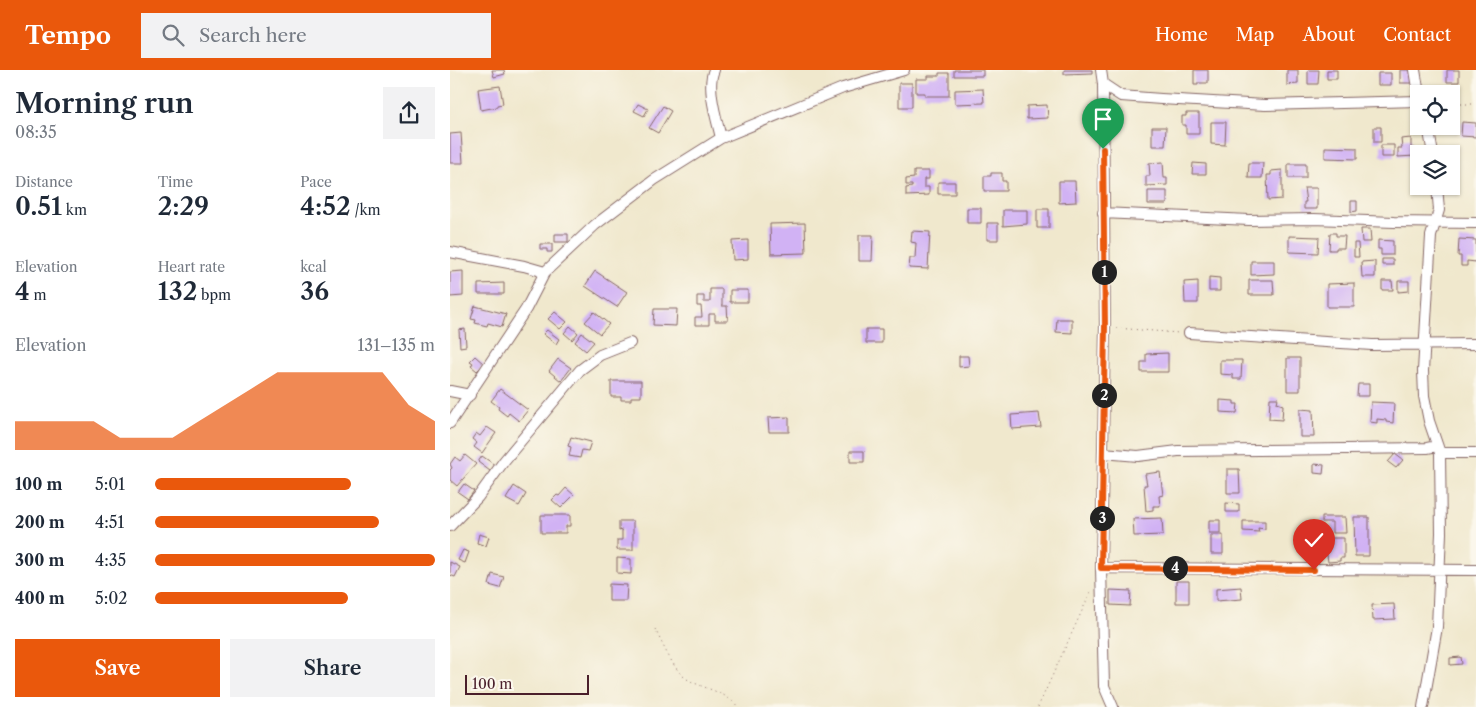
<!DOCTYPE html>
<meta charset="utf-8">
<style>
body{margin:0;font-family:"Libre Caslon Text",serif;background:#f2f2f3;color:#1f2937;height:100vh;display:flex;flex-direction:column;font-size:19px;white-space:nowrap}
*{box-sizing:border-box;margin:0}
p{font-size:16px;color:#747a83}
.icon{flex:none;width:28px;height:28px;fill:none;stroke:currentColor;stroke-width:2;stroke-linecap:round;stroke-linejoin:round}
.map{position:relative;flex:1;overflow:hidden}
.details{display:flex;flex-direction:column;background:#fff;width:450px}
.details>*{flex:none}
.tools{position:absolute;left:960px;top:15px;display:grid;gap:10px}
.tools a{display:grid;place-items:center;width:50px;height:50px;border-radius:0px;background:#fff;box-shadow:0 1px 4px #0004;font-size:25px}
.scale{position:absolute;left:15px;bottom:12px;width:124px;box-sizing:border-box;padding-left:5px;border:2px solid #4a1f2b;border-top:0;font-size:14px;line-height:18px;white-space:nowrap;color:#4a1f2b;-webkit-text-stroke:4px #fbf7ec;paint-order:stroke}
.pin{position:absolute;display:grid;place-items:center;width:42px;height:42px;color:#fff;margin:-51px -21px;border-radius:50% 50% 50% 0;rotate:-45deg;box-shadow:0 0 5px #0007}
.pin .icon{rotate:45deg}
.km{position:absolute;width:25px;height:25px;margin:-12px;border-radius:50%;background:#222;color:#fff;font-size:14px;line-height:25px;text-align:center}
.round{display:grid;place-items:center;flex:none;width:52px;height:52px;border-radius:0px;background:#f2f2f3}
.summary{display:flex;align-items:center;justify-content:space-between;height:85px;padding:0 15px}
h1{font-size:28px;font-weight:600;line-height:38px}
.stats{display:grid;grid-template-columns:repeat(3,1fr);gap:8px;height:85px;padding:5px 15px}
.stats div{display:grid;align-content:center}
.stats b{font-size:25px;font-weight:600}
.stats small{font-size:14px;font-weight:400}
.stats p{font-size:14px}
.chart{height:140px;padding:10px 15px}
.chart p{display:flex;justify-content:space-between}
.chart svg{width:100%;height:90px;margin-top:5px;fill:#ea580c;opacity:.7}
.button{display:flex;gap:10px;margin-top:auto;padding:10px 15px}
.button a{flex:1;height:58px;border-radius:0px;background:#ea580c;color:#fff;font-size:20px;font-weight:600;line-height:58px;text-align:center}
.button a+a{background:#f2f2f3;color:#1f2937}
ul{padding:0 15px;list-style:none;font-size:16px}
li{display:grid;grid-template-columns:80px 60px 1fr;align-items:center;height:38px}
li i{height:12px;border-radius:6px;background:#ea580c}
header{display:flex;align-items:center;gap:30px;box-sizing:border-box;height:70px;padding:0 25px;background:#ea580c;color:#fff}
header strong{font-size:24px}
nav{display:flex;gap:28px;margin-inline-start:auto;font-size:18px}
.search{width:350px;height:45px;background:#f2f2f3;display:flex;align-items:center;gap:12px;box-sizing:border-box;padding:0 18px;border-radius:0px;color:#747a83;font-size:19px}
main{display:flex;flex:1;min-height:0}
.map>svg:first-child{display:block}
</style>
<header>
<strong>Tempo</strong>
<div class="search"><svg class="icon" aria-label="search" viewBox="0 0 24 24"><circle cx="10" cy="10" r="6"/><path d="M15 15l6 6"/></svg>Search here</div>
<nav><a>Home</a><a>Map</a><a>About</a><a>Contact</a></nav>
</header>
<main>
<section class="details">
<div class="summary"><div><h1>Morning run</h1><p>08:35</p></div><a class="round"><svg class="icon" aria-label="share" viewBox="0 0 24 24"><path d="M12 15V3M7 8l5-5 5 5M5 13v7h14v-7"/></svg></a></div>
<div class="stats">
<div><p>Distance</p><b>0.51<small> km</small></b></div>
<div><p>Time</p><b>2:29</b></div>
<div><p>Pace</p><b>4:52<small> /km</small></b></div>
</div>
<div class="stats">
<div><p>Elevation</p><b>4<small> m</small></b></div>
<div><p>Heart rate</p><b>132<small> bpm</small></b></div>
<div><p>kcal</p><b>36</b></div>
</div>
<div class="chart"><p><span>Elevation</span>131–135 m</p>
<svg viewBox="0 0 160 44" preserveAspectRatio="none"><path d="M0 44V30L10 30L20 30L30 30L40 38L50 38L60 38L70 30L80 22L90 14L100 6L110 6L120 6L130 6L140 6L150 22L160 30V44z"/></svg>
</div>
<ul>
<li><b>100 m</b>5:01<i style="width:70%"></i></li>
<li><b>200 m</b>4:51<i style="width:80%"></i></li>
<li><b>300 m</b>4:35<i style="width:100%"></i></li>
<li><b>400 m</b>5:02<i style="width:69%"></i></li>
</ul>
<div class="button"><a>Save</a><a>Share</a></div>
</section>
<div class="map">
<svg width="1026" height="637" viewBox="0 0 1026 637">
<rect width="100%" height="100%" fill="#fbf7ec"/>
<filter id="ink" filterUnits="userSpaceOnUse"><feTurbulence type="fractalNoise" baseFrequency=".02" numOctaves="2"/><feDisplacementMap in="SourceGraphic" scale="10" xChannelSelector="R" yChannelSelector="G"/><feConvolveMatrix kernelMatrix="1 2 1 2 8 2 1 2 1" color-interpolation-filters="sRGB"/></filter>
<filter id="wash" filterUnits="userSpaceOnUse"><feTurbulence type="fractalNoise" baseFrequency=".0096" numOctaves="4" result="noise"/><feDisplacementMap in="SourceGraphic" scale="20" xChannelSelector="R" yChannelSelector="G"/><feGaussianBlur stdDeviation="1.12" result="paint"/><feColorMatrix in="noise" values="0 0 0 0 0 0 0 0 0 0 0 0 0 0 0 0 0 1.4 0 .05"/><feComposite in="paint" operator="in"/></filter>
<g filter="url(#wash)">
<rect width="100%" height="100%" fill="#f0e8cd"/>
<g id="blocks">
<path fill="#d1b2f4" d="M42 0H54L55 4 44 7Z
M504 0H533V6H504Z
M614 0H642V3L614 4Z
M744 0H758V13H748V15H744Z
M837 0H848V14L837 15Z
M858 0H869L868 14H858Z
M877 0H887V9H877Z
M950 0H963V13H950Z
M997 0H1009V12H997Z
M489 3H499V26H475V23H466V9H478V6H489Z
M928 3H941V15H928Z
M449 13H462V37H449Z
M50 16 53 34 47 35V37L31 40 28 19Z
M533 19 534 33 505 34V20Z
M188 34 198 39 194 46 184 41Z
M597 35 598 48 577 49V36Z
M213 36 221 41 208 63 199 58Z
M736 43H749V64H736V55H732V46H736Z
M761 52H776L775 75 761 74Z
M1012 52 1026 53V67L1011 66Z
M702 57H716L715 76H702Z
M924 57H931V72H924Z
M11 63 13 93H0V64Z
M961 68V78H965V86L948 87V78H952L951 69Z
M931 75H944V87H931Z
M875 77 907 78V89L875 88Z
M713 92 714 108H717V115L696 116V106H700L699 93Z
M743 93 756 94V104H742Z
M799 93H813L812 108H798Z
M838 94H856V108H838Z
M832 100V129L818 130 817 105H821V101Z
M464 101H479V109H474V117H479V125L456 126V118L462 117V115H456V109L464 108Z
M541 103H552V111H556V121H534V106H541Z
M609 111H625L626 132 609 133Z
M488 112H505V124H488Z
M854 118H867V139H854V132H856Z
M698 121H717V134H698Z
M901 131H907V141L901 142Z
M517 138H531V153H517Z
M587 139H599V158H587Z
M553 140H577V154L553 156Z
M355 153 356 183 321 184 320 154Z
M537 153H548V170H537Z
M911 159H920L921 172H912Z
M462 161 480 162 478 199 459 198 460 188H465L466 173 461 172Z
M880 163H886V166H895L894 178H886V180H879Z
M105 164H118V172H105Z
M409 165H423L422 191H409Z
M839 166 869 167 868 183 839 182Z
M1009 169 1026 170V192L1017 191V196H1011V186H1008Z
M298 170V189L283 190 282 171Z
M928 170 943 171V185H931V179H928Z
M904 173H908L909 187H904Z
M90 174H102V182H97V179H90Z
M932 189H943V195H932Z
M801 191H824V204L801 205Z
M925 191V207H912L911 192Z
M13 201V226L0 227V202Z
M145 201 177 222 167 237 135 216Z
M759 207 770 208V221H759Z
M799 210H823L824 225H799Z
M748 211V233H735L734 212Z
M932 211H942L943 220H932Z
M948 211H959V221L948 222Z
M54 213V224H28V214Z
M904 213V237H877V214Z
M260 219H272V236H277L278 251H265V244H259V255H245V247H252L251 236H247V226H254V232H260Z
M280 220H298V232H280Z
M25 236 56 244 52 257 38 253 37 256 25 253 26 250 21 249Z
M204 239H227L226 256 203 255Z
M105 242 117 252 110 259 98 249Z
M144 242 159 254 150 264 135 252Z
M607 249H622V263L606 262Z
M120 256 128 263 122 270 114 263Z
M15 259 16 276 10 277 9 260Z
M416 259H432V273H416Z
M97 260 109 269 106 274 93 264Z
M132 263 144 272 136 281 125 272Z
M718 283V302H691V292H696V284Z
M25 286 34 294 27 301 21 296 23 293 20 291Z
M509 286H518L519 296 509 297Z
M837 288H850V321H837Z
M108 289 121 298 111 311 99 301Z
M770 290H792L791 309H783V305L770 304Z
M161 311H191V327H181V330H171V327H161Z
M908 314H919V326H907Z
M50 319 78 340 69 351 59 343 57 346 48 339 49 337 41 331Z
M820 328H828L827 333 833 335 832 350 819 349Z
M770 330 784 331V334H788L787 343 770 342Z
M921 332 944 333 943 353 936 352V350L927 349V353L920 352Z
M850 339 863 340 864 367H850Z
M589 343 591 357 562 359 561 345Z
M339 347V362H319L318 348Z
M37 357 46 363 32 383 24 377 27 373 22 369 26 363 30 366Z
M121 367 141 372 138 381 132 380 130 388 119 386 121 377 118 376Z
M400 381H414V392H400Z
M945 384 953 390 946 398 938 392Z
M15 385 26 394 7 416 0 410V400L2 398 0 394 5 387 10 391Z
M32 386 45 395 40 401 28 392Z
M864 394 874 395 873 404 864 403Z
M777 399H789L790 423H777Z
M710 402 713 425 709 426 710 436H703V440L696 441 694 415H697L695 404Z
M14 414 24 421 18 429 8 422Z
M64 416 76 424 69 436 56 429Z
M116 418 124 425 111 438 102 430 107 425 109 426Z
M776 433 789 434V442H776Z
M91 445H120V456H116V463H91Z
M872 447H895L896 463H882V452H872Z
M904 447H919V486H905Z
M712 448 713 465 684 466 683 449Z
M759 450H770V463H759Z
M169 451H183V480H167V470H172V460L169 461Z
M793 451H815V459L808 458 809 462 793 461Z
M29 464 39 467 36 476 27 473Z
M761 465H773V484H761Z
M877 468H894V488H890V491L878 492 877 485 864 486V473H877Z
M13 480 19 482 15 493 8 490Z
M167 488 181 489V504L167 503Z
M0 492 10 497 5 507 0 505Z
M42 504 54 507 50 518 39 515Z
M726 511H739V533H726Z
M159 514 177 515 176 531H159Z
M791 517 792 529 766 531V519Z
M660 520 681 521 680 536 660 535Z
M944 534 945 549 923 550 922 535Z
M1011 587 1012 594 1000 595V588Z"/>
</g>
</g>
<g filter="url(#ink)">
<use href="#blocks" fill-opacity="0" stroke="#846564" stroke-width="1"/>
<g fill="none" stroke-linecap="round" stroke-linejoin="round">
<defs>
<path id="minor" d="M264 0C256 17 267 50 271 68
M651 0 653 14 655 257 651 498 654 616 663 637
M965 0 969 24
M653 14 671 26 711 29 815 35 969 31
M978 56 983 84
M653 143 799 150 864 149 944 152 1026 153
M0 182 74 196 95 202
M739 263 922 275 1026 274
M0 321 20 325
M0 353 76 239 95 202 145 155 204 110 271 68 393 18 454 0
M653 383 688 386 728 381 977 378 987 376
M990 383H1026
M0 456 28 427 54 391 130 300 150 285 180 273
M651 498 1026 500
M973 637 987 557 991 463 990 383 979 351 974 326 973 301 981 166 989 140 987 116"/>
</defs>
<use href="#minor" stroke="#846564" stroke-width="12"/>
<path stroke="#846564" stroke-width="1" stroke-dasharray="1 4" stroke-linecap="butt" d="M1001 34H1026
M666 258 729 263
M205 559C212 573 224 601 237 609 253 619 276 621 288 637
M588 637 642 519"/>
<use href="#minor" stroke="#fff" stroke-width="10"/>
</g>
</g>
<g fill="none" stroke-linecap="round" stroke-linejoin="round" filter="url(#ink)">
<defs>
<path id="route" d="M653 79 655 257 651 498 864 500"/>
</defs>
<use href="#route" stroke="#fff" stroke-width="10"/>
<use href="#route" stroke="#ea580c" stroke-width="6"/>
</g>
</svg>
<div class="tools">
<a><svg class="icon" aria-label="locate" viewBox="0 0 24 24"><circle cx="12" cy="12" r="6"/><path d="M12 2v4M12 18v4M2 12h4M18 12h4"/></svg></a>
<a><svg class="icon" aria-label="layers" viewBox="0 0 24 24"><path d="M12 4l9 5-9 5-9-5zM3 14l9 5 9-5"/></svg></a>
</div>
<div class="scale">100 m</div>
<div class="pin" style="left:653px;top:79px;background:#1e9e55"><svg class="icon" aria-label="arrive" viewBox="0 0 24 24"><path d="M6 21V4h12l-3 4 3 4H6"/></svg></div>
<div class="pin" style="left:864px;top:500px;background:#d93025"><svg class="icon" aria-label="check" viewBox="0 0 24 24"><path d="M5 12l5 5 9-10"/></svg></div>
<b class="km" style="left:654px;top:202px">1</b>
<b class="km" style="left:654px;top:325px">2</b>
<b class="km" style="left:652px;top:448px">3</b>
<b class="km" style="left:725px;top:498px">4</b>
</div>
</main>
